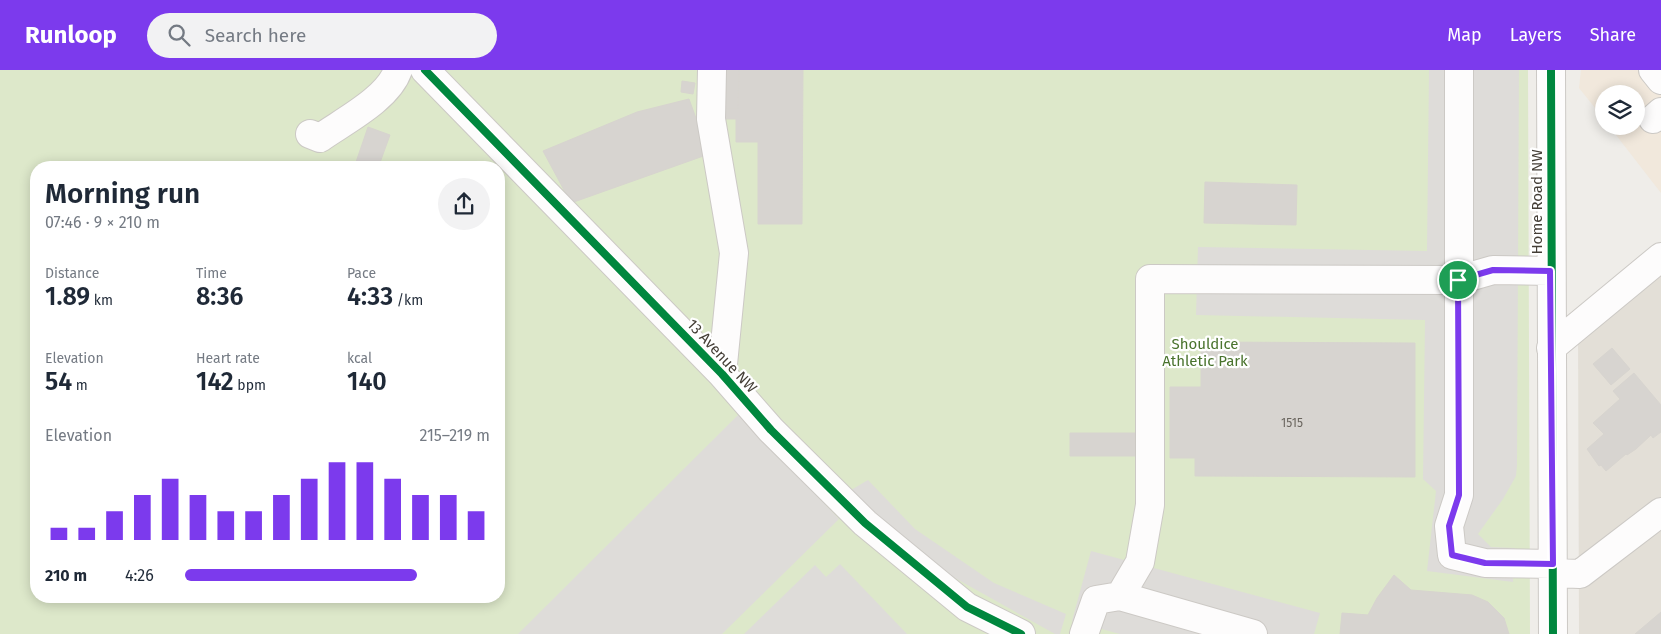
<!DOCTYPE html>
<meta charset="utf-8">
<style>
body{margin:0;font-family:"Fira Sans",sans-serif;background:#f2f2f3;color:#1f2937;height:100vh;display:flex;flex-direction:column;font-size:19px;white-space:nowrap}
*{box-sizing:border-box;margin:0}
p{font-size:16px;color:#747a83}
.icon{flex:none;width:28px;height:28px;fill:none;stroke:currentColor;stroke-width:2;stroke-linecap:round;stroke-linejoin:round}
.map{position:relative;flex:1;overflow:hidden}
.side{position:absolute;left:30px;top:91px;width:475px;height:442px;display:flex;flex-direction:column;background:#fff;border-radius:20px;box-shadow:0 2px 12px #0003}
.side>*{flex:none}
.fabs{position:absolute;left:1595px;top:15px;display:grid;gap:10px}
.fabs a{display:grid;place-items:center;width:50px;height:50px;border-radius:50%;background:#fff;box-shadow:0 2px 12px #0003;font-size:25px}
.pin{position:absolute;display:grid;place-items:center;width:42px;height:42px;color:#fff;margin:-21px;border:2px solid #fff;border-radius:50%;box-shadow:0 1px 5px #0007}
.round{display:grid;place-items:center;flex:none;width:52px;height:52px;border-radius:26px;background:#f2f2f3}
.overview{display:flex;align-items:center;justify-content:space-between;height:85px;padding:0 15px}
h1{font-size:28px;font-weight:600;line-height:38px}
.metrics{display:grid;grid-template-columns:repeat(3,1fr);gap:8px;height:85px;padding:5px 15px}
.metrics div{display:grid;align-content:center}
.metrics b{font-size:25px;font-weight:600}
.metrics small{font-size:14px;font-weight:400}
.metrics p{font-size:14px}
.chart{height:140px;padding:10px 15px}
.chart p{display:flex;justify-content:space-between}
.chart svg{width:100%;height:90px;margin-top:5px;stroke:#7c3aed;stroke-width:6}
ul{padding:0 15px;list-style:none;font-size:16px}
li{display:grid;grid-template-columns:80px 60px 1fr;align-items:center;height:38px}
li i{height:12px;border-radius:6px;background:#7c3aed}
header{display:flex;align-items:center;gap:30px;box-sizing:border-box;height:70px;padding:0 25px;background:#7c3aed;color:#fff}
header strong{font-size:24px}
nav{display:flex;gap:28px;margin-inline-start:auto;font-size:18px}
.search{width:350px;height:45px;background:#f2f2f3;display:flex;align-items:center;gap:12px;box-sizing:border-box;padding:0 18px;border-radius:28px;color:#747a83;font-size:19px}
.map>svg:first-child{display:block}
</style>
<header>
<strong>Runloop</strong>
<div class="search"><svg class="icon" aria-label="search" viewBox="0 0 24 24"><circle cx="10" cy="10" r="6"/><path d="M15 15l6 6"/></svg>Search here</div>
<nav><a>Map</a><a>Layers</a><a>Share</a></nav>
</header>
<div class="map">
<svg width="1661" height="564" viewBox="0 0 1661 564">
<rect width="100%" height="100%" fill="#efede9"/>
<path fill="#e3dfd7" d="M1661 181V564H1579L1578 249Z"/>
<path fill="#f1e8dc" d="M1581 0H1661V123L1609 56H1636V24H1604V49L1579 18Z"/>
<path fill="#dde8ca" fill-rule="evenodd" d="M0 0H1528L1530 564H0ZM36 98H499V528H36Z"/>
<path fill="#dedcd9" d="M1429 0H1519L1517 395 1516 406 1503 429 1478 464 1491 477 1515 478 1513 512 1427 501 1436 421 1423 409 1425 250 1196 245 1198 177 1427 181Z
M739 344 839 449 722 564H518Z
M868 410 915 459 994 513 1066 544 1060 564H1055L946 503 884 457 851 420Z
M1091 481 1320 543 1314 564H1120L1072 551Z
M840 494 907 564H744L815 495 826 507Z"/>
<path fill="#d7d4d0" stroke="#d7d4cf" d="M722 0H803L802 154H758V72H736V49H721Z
M726 0H739L738 39H725Z
M682 11 695 13 693 24 681 22Z
M689 29 709 84 571 133 543 81 637 42Z
M368 57 390 65 378 98H354Z
M1205 112 1297 115 1296 155 1204 153Z
M1201 272 1415 273V407L1195 406V388H1170V317H1201Z
M1612 278 1630 299 1611 315 1593 294Z
M1634 303 1661 335V362L1653 368 1651 365 1636 379 1627 385 1626 384 1606 401 1601 395 1599 396 1587 379 1604 364 1593 353 1620 329 1613 321Z
M1070 363H1135L1136 386H1070Z
M1394 505 1411 520 1472 525 1488 532 1504 548 1509 564H1340L1342 543 1368 545 1377 528Z
M1661 542V564H1635Z"/>
<g fill="none" stroke-linecap="round" stroke-linejoin="round">
<defs>
<path id="minor" d="M425 0 722 304 771 360 865 453 967 537 1021 564
M712 0 711 49 734 183 722 304
M1459 0V425L1449 456 1452 485 1485 493 1553 494
M1551 0 1553 564
M1653 0 1661 10
M1653 49 1661 42
M310 64 320 68C344 51 388 29 398 0
M1551 278 1661 187
M1553 503 1580 504 1661 442
M1120 526 1253 564
M1084 564 1096 530 1120 526 1140 492 1150 435V209L1458 210 1493 200 1550 201"/>
</defs>
<use href="#minor" stroke="#ccc9c5" stroke-width="30"/>
<use href="#minor" stroke="#fdfcfc" stroke-width="28"/>
<defs>
<path id="cycleway" d="M425 0 722 304 771 360 865 453 967 537 1021 564
M1551 0 1553 564"/>
</defs>
<use href="#cycleway" stroke="#fff" stroke-width="11"/>
<use href="#cycleway" stroke="#00873e" stroke-width="8"/>
</g>
<g fill="none" stroke-linecap="round" stroke-linejoin="round">
<defs>
<path id="route" d="M1493 200 1550 201 1553 494 1485 493 1452 485 1449 456 1459 425 1458 210Z"/>
</defs>
<use href="#route" stroke="#fff" stroke-width="10"/>
<use href="#route" stroke="#7c3aed" stroke-width="6"/>
</g>
<g text-anchor="middle" stroke-width="4.5" stroke-linejoin="round" paint-order="stroke">
<g font-size="12" fill="#6a655e">
<text x="1292" y="357">1515</text>
</g>
<g font-size="15" fill="#443e36" stroke="#fff">
<text transform="translate(1537 132) rotate(-90)" y="5">Home Road NW</text>
<text transform="translate(722 286) rotate(47)" y="5">13 Avenue NW</text>
</g>
<g font-size="15" fill="#49732d" stroke="#fff">
<text x="1205" y="279">Shouldice<tspan x="1205" dy="17">Athletic Park</tspan></text>
</g>
</g>
</svg>
<div class="fabs">
<a><svg class="icon" aria-label="layers" viewBox="0 0 24 24"><path d="M12 4l9 5-9 5-9-5zM3 14l9 5 9-5"/></svg></a>
</div>
<div class="pin" style="left:1458px;top:210px;background:#1e9e55"><svg class="icon" aria-label="arrive" viewBox="0 0 24 24"><path d="M6 21V4h12l-3 4 3 4H6"/></svg></div>
<section class="side">
<div class="overview"><div><h1>Morning run</h1><p>07:46 · 9 × 210 m</p></div><a class="round"><svg class="icon" aria-label="share" viewBox="0 0 24 24"><path d="M12 15V3M7 8l5-5 5 5M5 13v7h14v-7"/></svg></a></div>
<div class="metrics">
<div><p>Distance</p><b>1.89<small> km</small></b></div>
<div><p>Time</p><b>8:36</b></div>
<div><p>Pace</p><b>4:33<small> /km</small></b></div>
</div>
<div class="metrics">
<div><p>Elevation</p><b>54<small> m</small></b></div>
<div><p>Heart rate</p><b>142<small> bpm</small></b></div>
<div><p>kcal</p><b>140</b></div>
</div>
<div class="chart"><p><span>Elevation</span>215–219 m</p>
<svg viewBox="0 0 160 44" preserveAspectRatio="none"><path d="M5 44V38M15 44V38M25 44V30M35 44V22M45 44V14M55 44V22M65 44V30M75 44V30M85 44V22M95 44V14M105 44V6M115 44V6M125 44V14M135 44V22M145 44V22M155 44V30"/></svg>
</div>
<ul>
<li><b>210 m</b>4:26<i style="width:76%"></i></li>
</ul>
</section>
</div>
